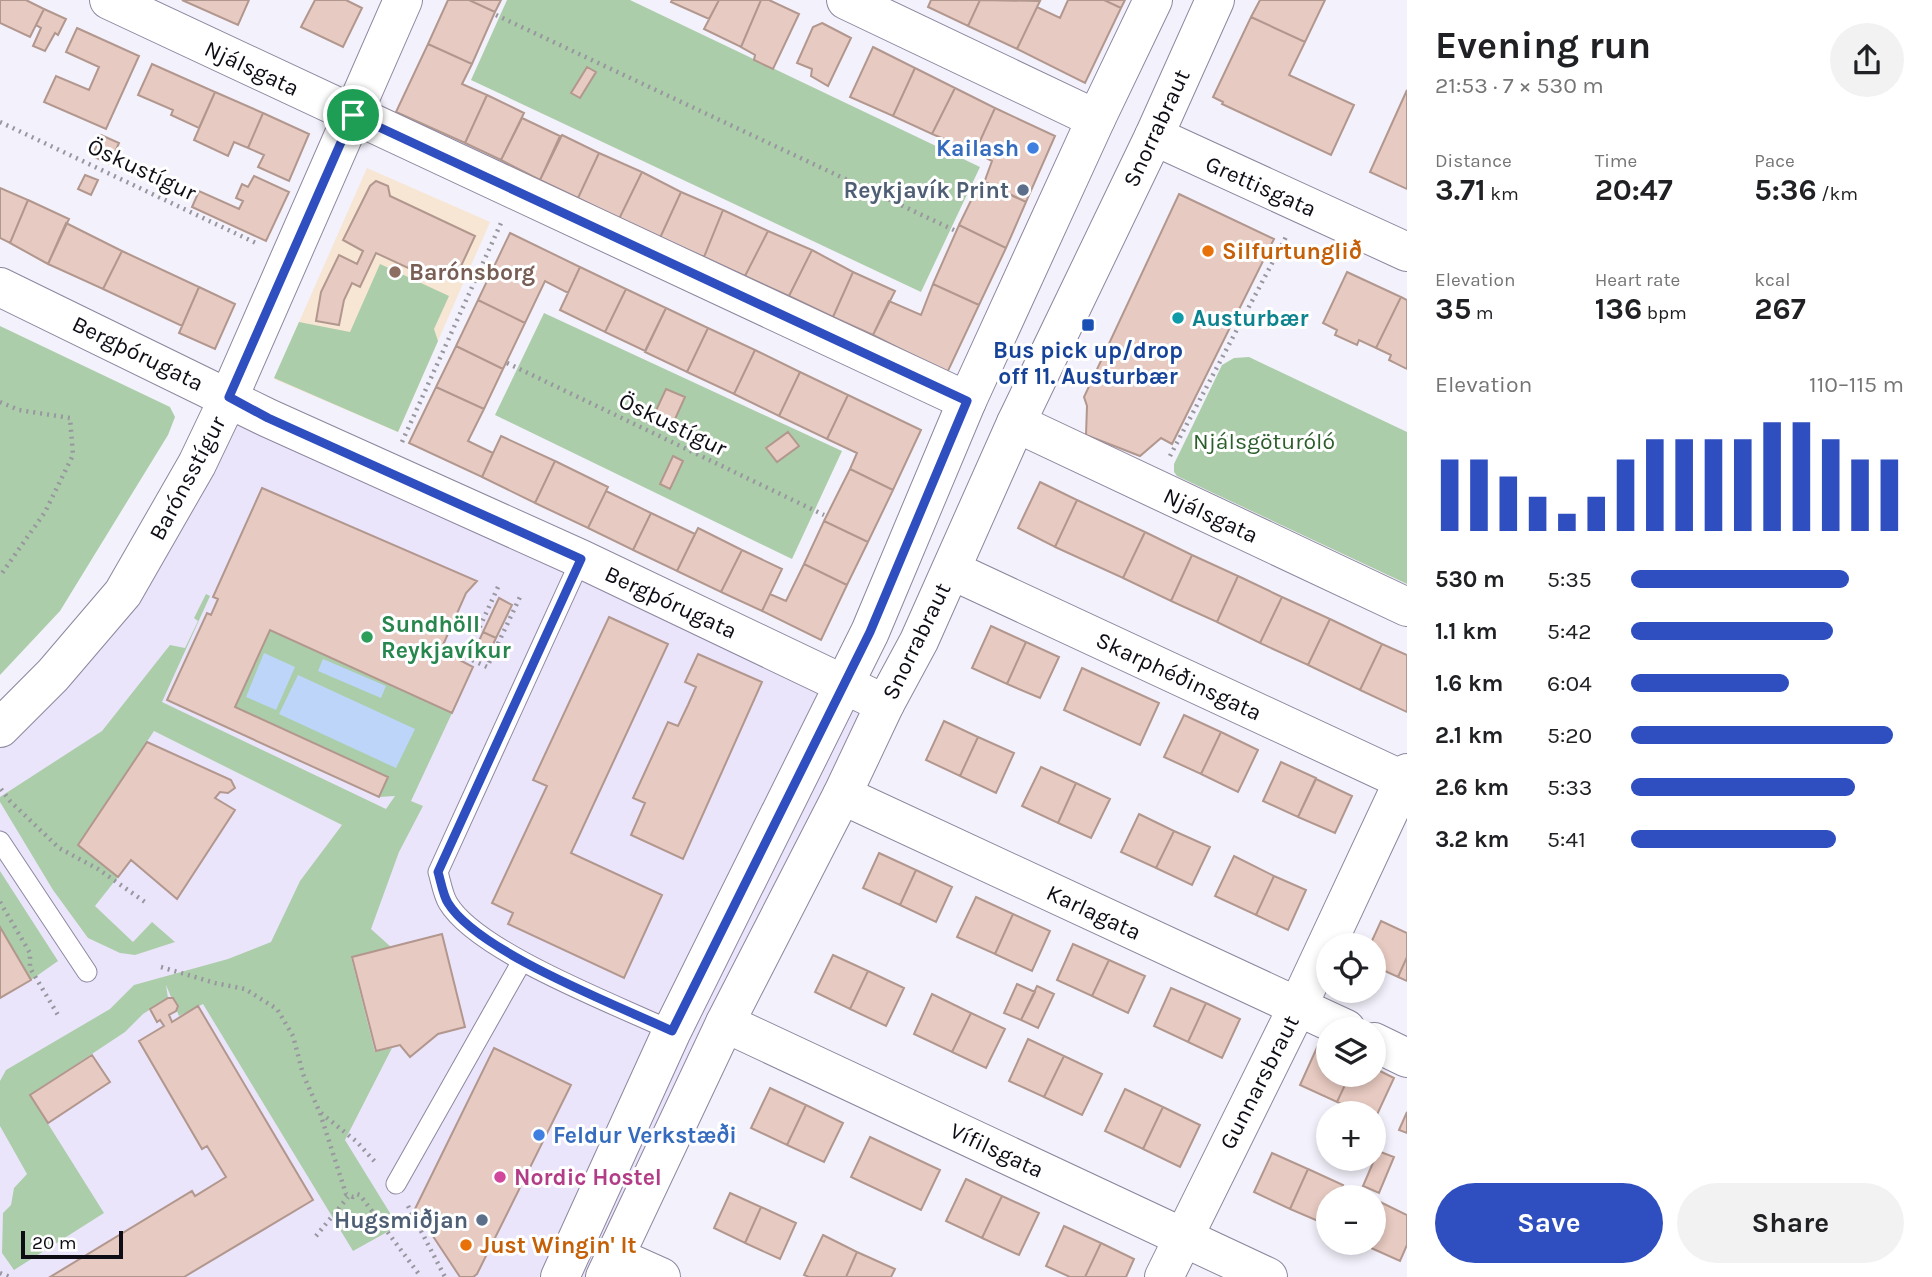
<!DOCTYPE html>
<meta charset="utf-8">
<style>
body{margin:0;font-family:Karla,sans-serif;background:#f2f2f2;color:#202124;height:100vh;display:flex;flex-direction:column;font-size:26px;white-space:nowrap}
*{box-sizing:border-box;margin:0}
p{font-size:23px;color:#757577}
.icon{flex:none;width:38px;height:38px;fill:none;stroke:currentColor;stroke-width:2;stroke-linecap:round;stroke-linejoin:round}
.map{position:relative;flex:1;overflow:hidden}
.panel{display:flex;flex-direction:column;background:#fff;width:525px}
.panel>*{flex:none}
.controls{position:absolute;left:1316px;top:933px;display:grid;gap:14px}
.controls a{display:grid;place-items:center;width:70px;height:70px;border-radius:50%;background:#fff;box-shadow:0 4px 10px #0003;font-size:35px}
.scale{position:absolute;left:21px;bottom:18px;width:102px;box-sizing:border-box;padding-left:7px;border:4px solid #0e0c15;border-top:0;font-size:19px;line-height:24px;white-space:nowrap;color:#0e0c15;-webkit-text-stroke:5px #fff;paint-order:stroke}
.pin{position:absolute;display:grid;place-items:center;width:60px;height:60px;color:#fff;margin:-30px;border:4px solid #fff;border-radius:50%;box-shadow:0 2px 7px #0007}
.round{display:grid;place-items:center;flex:none;width:74px;height:74px;border-radius:37px;background:#f2f2f2}
.head{display:flex;align-items:center;justify-content:space-between;height:119px;padding:0 28px}
h1{font-size:38px;font-weight:700;line-height:52px}
.stats{display:grid;grid-template-columns:repeat(3,1fr);gap:10px;height:119px;padding:7px 28px}
.stats div{display:grid;align-content:center}
.stats b{font-size:30px;font-weight:700}
.stats small{font-size:19px;font-weight:400}
.stats p{font-size:19px}
.chart{height:196px;padding:14px 28px}
.chart p{display:flex;justify-content:space-between}
.chart svg{width:100%;height:126px;margin-top:7px;stroke:#2f4ebf;stroke-width:6}
.action{display:flex;gap:14px;margin-top:auto;padding:14px 28px}
.action a{flex:1;height:80px;border-radius:42px;background:#2f4ebf;color:#fff;font-size:28px;font-weight:700;line-height:80px;text-align:center}
.action a+a{background:#f2f2f2;color:#202124}
ul{padding:0 28px;list-style:none;font-size:23px}
li{display:grid;grid-template-columns:112px 84px 1fr;align-items:center;height:52px}
li i{height:18px;border-radius:9px;background:#2f4ebf}
main{display:flex;flex:1;min-height:0}
.map>svg:first-child{display:block}
</style>
<main>
<div class="map">
<svg width="1407" height="1277" viewBox="0 0 1407 1277">
<rect width="100%" height="100%" fill="#f3f1fb"/>
<path fill="#ebe5fb" d="M234 417 863 712 594 1277H0V745Z"/>
<path fill="#f7e6d4" d="M367 168 490 222 398 432 274 379Z"/>
<path fill="#accdaa" d="M507 0H630L980 167 921 292 471 80Z
M380 264 449 296 434 329 438 341 398 432 274 378 299 322 350 332Z
M544 313 842 451 792 559 495 415Z
M0 326 170 407 175 417 168 435 60 611 0 675Z
M1249 357 1407 432V584L1177 476 1174 472V464L1222 365 1234 358Z
M206 594 210 596 162 702 386 809 395 796 379 797 388 777 235 707 270 630 453 711 411 801 423 806 399 852 371 929 391 947 351 957 375 1052 392 1048 345 1140 398 1226 353 1251 203 1004 179 1016 166 985 168 998 143 1014 125 1032 30 1095 104 1213 14 1270 2 1253 3 1213 11 1205 14 1188 27 1174 0 1126V1081L6 1070 110 1009 134 985 228 959 271 942 300 881 342 825 154 731 78 845 118 877 95 906 133 942 152 922 175 942 135 955 120 953 88 938 53 890 0 802V797L102 731 170 645 185 648 198 621 194 618Z
M0 871 58 961 31 980 0 927Z"/>
<path fill="#bcd5f8" d="M264 653 295 667 276 710 246 697Z
M323 659 386 686 381 698 318 671Z
M298 675 415 729 396 768 279 714Z"/>
<path fill="#e7cac1" stroke="#b2978e" stroke-width="2" d="M0 0H26L44 9 30 37 0 23Z
M182 0H249L238 25Z
M315 0H346L362 8 343 47 301 27Z
M448 0H469L495 12 472 64 428 44Z
M469 0H501L495 12Z
M672 0H719L709 19 671 2Z
M719 0H761L741 47 704 29Z
M761 0H769L799 14 773 69 754 60 755 55 741 47Z
M931 0H980L968 26 928 7Z
M980 0 1040 1 1017 49 968 26Z
M1068 0H1104L1121 8 1085 83 1017 49 1037 7 1060 18Z
M1104 0H1125L1121 8Z
M1260 0H1325L1305 42 1251 17Z
M44 9 66 19 58 35 55 33 45 51 33 46 41 28 36 25Z
M1251 17 1305 42 1289 75 1354 105 1331 155 1222 104 1223 102 1213 97Z
M822 23 851 38 828 86 811 76 812 69 797 63 813 27Z
M77 28 139 56 106 129 44 102 56 76 89 90 99 67 66 52Z
M428 44 472 64 462 84 487 95 465 143 396 112Z
M873 47 915 68 893 116 850 97Z
M152 64 215 92 199 128 171 115 173 110 138 95Z
M587 67 596 72 580 98 571 93Z
M915 68 955 88 932 134 893 116Z
M955 88 995 108 975 152 932 134Z
M1407 90V189L1370 172Z
M215 92 263 113 248 148 234 142 228 156 194 140Z
M487 95 524 113 501 160 465 143Z
M995 108 1055 136 1026 202 984 183 992 161 975 152Z
M263 113 309 134 289 181 258 167 264 155 248 148Z
M522 118 560 136 540 180 501 160Z
M101 135 119 143 110 164 92 156Z
M562 135 599 153 578 198 540 180Z
M599 153 642 172 619 219 578 198Z
M642 172 681 192 660 238 619 219Z
M85 175 98 180 91 195 78 189Z
M254 176 289 192 266 241 192 207 199 191 239 209 243 201 236 198 242 184 248 187Z
M981 180 1026 202 1006 248 959 225Z
M376 181 388 186 390 196 475 236 455 279 438 271 434 280 376 253 360 287 352 283 344 300 339 325 316 321 321 292 339 255 357 264 363 251 343 240 370 186Z
M0 188 28 200 10 243 0 238Z
M681 192 723 210 704 257 660 238Z
M1179 194 1274 239 1172 444 1161 438 1140 456 1086 435 1087 406 1084 397Z
M28 200 69 219 48 264 10 243Z
M723 210 768 231 745 276 704 257Z
M66 223 122 251 103 289 48 264Z
M959 225 1006 248 979 305 933 284Z
M768 231 812 250 789 296 745 276Z
M510 233 580 267 568 293 545 281 525 323 478 300Z
M812 250 853 272 833 317 789 296Z
M122 251 199 287 182 326 103 289Z
M580 267 626 289 605 332 560 310Z
M853 272 895 291 873 335 833 317Z
M1347 272 1401 297 1376 348 1359 340 1357 345 1335 335 1337 330 1323 323Z
M933 284 979 305 947 373 873 335 889 301 921 315Z
M199 287 235 304 215 349 179 333Z
M626 289 666 308 645 351 605 332Z
M1401 297 1407 300V369L1389 360 1391 355 1376 348Z
M478 300 525 323 503 369 456 346Z
M666 308 708 328 687 372 645 352Z
M708 328 755 350 734 394 687 372Z
M456 346 503 369 484 409 436 387Z
M755 350 800 372 779 416 734 394Z
M800 372 848 395 827 439 779 416Z
M436 387 484 409 468 441 493 453 482 477 409 443Z
M666 389 685 397 671 428 652 419Z
M848 395 921 430 893 490 850 469 857 453 827 439Z
M788 432 799 446 777 462 766 448Z
M501 436 555 461 535 503 482 477Z
M673 456 683 461 670 489 660 484Z
M555 461 608 487 588 528 535 503Z
M850 469 893 490 868 542 824 521Z
M1040 482 1077 500 1055 547 1018 528Z
M262 488 477 581 466 593 443 645 457 651 454 657 473 667 452 713 270 630 235 707 388 777 379 797 167 700 207 613 211 615 218 599 213 597Z
M606 491 651 513 633 550 588 528Z
M1077 500 1145 532 1123 578 1055 547Z
M651 513 695 534 677 571 633 550Z
M824 521 868 542 847 585 804 564Z
M698 528 742 550 721 592 677 571Z
M1145 532 1192 555 1171 601 1123 578Z
M742 550 782 569 762 611 721 592Z
M1192 555 1238 576 1217 622 1171 601Z
M804 564 847 585 821 640 762 611 770 594 786 601Z
M1238 576 1282 597 1260 643 1217 622Z
M1282 597 1330 619 1308 665 1260 643Z
M499 598 512 605 496 638 483 632Z
M609 617 668 644 571 853 662 895 624 978 508 924 513 913 492 903 547 786 533 780Z
M1330 619 1382 644 1360 690 1308 665Z
M991 626 1026 642 1007 684 972 668Z
M483 632 496 638 486 660 473 654Z
M1026 642 1059 657 1040 698 1007 684Z
M1382 644 1407 655V712L1360 690Z
M698 654 762 682 683 859 631 835 645 803 633 798 668 722 678 726 688 705 696 687 685 682Z
M1082 668 1159 703 1140 745 1064 710Z
M1184 715 1221 732 1201 774 1164 757Z
M944 721 978 737 960 776 926 760Z
M1221 732 1258 750 1238 792 1201 774Z
M978 737 1014 753 996 793 960 776Z
M147 742 231 780 235 788 228 793 220 792 215 798 235 810 177 899 131 860 118 877 78 845Z
M1281 762 1316 778 1298 817 1263 801Z
M1041 767 1076 783 1058 823 1022 806Z
M1316 779 1352 796 1335 833 1298 817Z
M1076 783 1110 799 1091 838 1058 823Z
M1139 814 1174 831 1156 868 1121 852Z
M1174 831 1210 847 1192 885 1156 868Z
M879 853 916 870 900 905 863 888Z
M1234 856 1274 876 1256 915 1215 896Z
M916 870 952 887 936 922 900 905Z
M1274 876 1306 890 1288 930 1256 915Z
M976 897 1013 914 995 954 957 937Z
M1013 914 1050 931 1032 971 995 954Z
M1381 921 1407 933V957L1398 977 1374 966V945H1370Z
M0 927 31 980 0 998Z
M442 934 465 1027 438 1034 410 1057 400 1045 376 1051 352 957Z
M1073 944 1109 960 1092 996 1057 980Z
M833 955 868 971 850 1009 815 992Z
M1407 957V981L1398 977Z
M1109 960 1145 976 1128 1013 1092 996Z
M868 971 904 988 886 1026 850 1009Z
M1017 984 1035 992 1021 1020 1004 1013Z
M1037 986 1054 994 1038 1028 1021 1020Z
M1171 988 1206 1003 1188 1042 1154 1026Z
M932 994 971 1013 952 1052 914 1034Z
M168 998H173L178 1006 176 1011 169 1015 172 1022 198 1006 313 1200 184 1277H50L192 1191 195 1196 226 1177 207 1146 202 1149 139 1041 164 1026 160 1020 157 1022 150 1009Z
M1206 1003 1240 1019 1222 1058 1188 1042Z
M971 1013 1005 1029 986 1068 952 1052Z
M1028 1039 1064 1056 1044 1097 1009 1081Z
M1319 1043 1328 1047V1074H1350L1337 1102 1300 1085Z
M494 1048 571 1085 477 1274 473 1277H460L415 1209Z
M92 1055 110 1082 48 1123 30 1095Z
M1064 1056 1102 1074 1082 1115 1044 1097Z
M1374 1068 1394 1078 1375 1119 1374 1113H1361L1337 1102 1350 1074H1374Z
M770 1088 806 1105 787 1145 751 1128Z
M1125 1089 1163 1107 1143 1149 1105 1131Z
M806 1105 843 1123 824 1162 787 1145Z
M1163 1107 1200 1125 1180 1167 1143 1149Z
M1407 1112V1133L1399 1130Z
M870 1137 940 1170 921 1210 851 1177Z
M1378 1151 1394 1157 1379 1193 1363 1186Z
M1272 1153 1308 1169 1290 1209 1254 1192Z
M1308 1169 1343 1185 1338 1197H1328V1218L1325 1224 1290 1209Z
M966 1179 1002 1196 982 1238 946 1221Z
M730 1193 761 1207 745 1243 714 1228Z
M1002 1196 1039 1213 1019 1255 982 1238Z
M1374 1199 1407 1215V1245L1400 1261 1360 1243 1374 1242Z
M761 1207 796 1223 780 1259 745 1243Z
M1064 1226 1101 1243 1085 1277H1070L1046 1266Z
M823 1235 857 1252 846 1277H809L804 1275Z
M1101 1243 1134 1259 1126 1277H1085Z
M857 1252 895 1269 891 1277H846Z"/>
<g fill="none" stroke-linecap="round" stroke-linejoin="round">
<defs>
<path id="service" d="M581 559 438 872C441 882 443 895 448 903 477 952 617 1005 672 1031
M0 841 87 972
M396 1184 522 961"/>
<path id="minor" d="M109 0 967 401
M846 0 1096 119
M1154 136 1407 252
M1016 423 1407 607
M951 570 1407 782
M842 795 1346 1029
M725 1023 1268 1277
M1374 1042 1407 1058
M614 1256 661 1277
M1164 1277 1298 1006 1407 773"/>
<path id="tertiary" d="M0 287 268 418 581 559 885 704
M0 728 53 675 123 593 197 464 229 397 403 0"/>
<path id="secondary" d="M560 1277 672 1031 870 632 967 401 1096 119 1153 0
M605 1277 725 1023 842 795 885 704 919 641 1016 423 1154 136 1215 0"/>
</defs>
<use href="#service" stroke="#8d879f" stroke-width="21"/>
<use href="#minor" stroke="#8d879f" stroke-width="40"/>
<use href="#tertiary" stroke="#8d879f" stroke-width="40"/>
<use href="#secondary" stroke="#8d879f" stroke-width="40"/>
<path stroke="#98969f" stroke-width="4.5" stroke-dasharray="2 5" stroke-linecap="butt" d="M496 15 956 231
M0 122 258 244
M507 363 824 515
M0 402 19 410 70 418 73 455 45 512 0 576
M402 442 501 223
M1170 456 1287 235
M498 587 466 657 487 667 520 597
M1 789 10 801 59 848 98 869 145 902
M0 902 30 953V968L58 1015
M161 967 215 983 245 989 277 1009 293 1036 303 1074 320 1113 346 1194 353 1197 357 1194 360 1195 421 1277
M321 1113 357 1142 376 1163
M408 1206 445 1277
M316 1236 348 1197
M0 1273 10 1277"/>
<use href="#service" stroke="#fff" stroke-width="19"/>
<use href="#minor" stroke="#fff" stroke-width="38"/>
<use href="#tertiary" stroke="#fff" stroke-width="38"/>
<use href="#secondary" stroke="#fff" stroke-width="38"/>
</g>
<g fill="none" stroke-linecap="round" stroke-linejoin="round">
<defs>
<path id="route" d="M353 115 967 401 870 632 672 1031C617 1005 478 952 448 903 443 895 441 882 438 872L581 559 268 418 229 397Z"/>
</defs>
<use href="#route" stroke="#fff" stroke-width="14"/>
<use href="#route" stroke="#2f4ebf" stroke-width="9"/>
</g>
<g fill="#3f7fe0" stroke="#fff" stroke-width="2.5">
<circle cx="1033" cy="148" r="7"/>
<circle cx="539" cy="1135" r="7"/>
</g>
<g fill="#5c6f8a" stroke="#fff" stroke-width="2.5">
<circle cx="1023" cy="190" r="7"/>
<circle cx="482" cy="1220" r="7"/>
</g>
<g fill="#e8710a" stroke="#fff" stroke-width="2.5">
<circle cx="1208" cy="251" r="7"/>
<circle cx="466" cy="1245" r="7"/>
</g>
<circle fill="#8d6e63" stroke="#fff" stroke-width="2.5" cx="395" cy="272" r="7"/>
<circle fill="#0f9aa8" stroke="#fff" stroke-width="2.5" cx="1178" cy="318" r="7"/>
<rect fill="#1a4fb4" stroke="#fff" stroke-width="2.5" x="1081" y="318" width="14" height="14" rx="3.5"/>
<circle fill="#2e9e5b" stroke="#fff" stroke-width="2.5" cx="367" cy="637" r="7"/>
<circle fill="#d1479c" stroke="#fff" stroke-width="2.5" cx="500" cy="1177" r="7"/>
<g text-anchor="middle" stroke-width="6" stroke-linejoin="round" paint-order="stroke">
<g font-size="23" fill="#0e0c15" stroke="#fff">
<text transform="translate(252 68) rotate(25)" y="8">Njálsgata</text>
<text transform="translate(1156 128) rotate(-65)" y="8">Snorrabraut</text>
<text transform="translate(142 169) rotate(25)" y="8">Öskustígur</text>
<text transform="translate(1261 186) rotate(24)" y="8">Grettisgata</text>
<text transform="translate(138 353) rotate(26)" y="8">Bergþórugata</text>
<text transform="translate(673 424) rotate(26)" y="8">Öskustígur</text>
<text transform="translate(187 478) rotate(-62)" y="8">Barónsstígur</text>
<text transform="translate(1211 515) rotate(25)" y="8">Njálsgata</text>
<text transform="translate(671 602) rotate(25)" y="8">Bergþórugata</text>
<text transform="translate(916 641) rotate(-64)" y="8">Snorrabraut</text>
<text transform="translate(1179 676) rotate(25)" y="8">Skarphéðinsgata</text>
<text transform="translate(1094 912) rotate(25)" y="8">Karlagata</text>
<text transform="translate(1259 1082) rotate(-63)" y="8">Gunnarsbraut</text>
<text transform="translate(997 1150) rotate(25)" y="8">Vífilsgata</text>
</g>
<g font-size="23" font-weight="bold" fill="#366cbe" stroke="#fff" text-anchor="end">
<text x="1019" y="156">Kailash</text>
<text x="553" y="1143" text-anchor="start">Feldur Verkstæði</text>
</g>
<g font-size="23" font-weight="bold" fill="#4e5e75" stroke="#fff" text-anchor="end">
<text x="1009" y="198">Reykjavík Print</text>
<text x="468" y="1228">Hugsmiðjan</text>
</g>
<g font-size="23" font-weight="bold" fill="#c56008" stroke="#fff" text-anchor="start">
<text x="1222" y="259">Silfurtunglið</text>
<text x="480" y="1253">Just Wingin' It</text>
</g>
<g font-size="23" font-weight="bold" fill="#785e54" stroke="#fff" text-anchor="start">
<text x="409" y="280">Barónsborg</text>
</g>
<g font-size="23" font-weight="bold" fill="#0d838f" stroke="#fff" text-anchor="start">
<text x="1192" y="326">Austurbær</text>
</g>
<g font-size="23" font-weight="bold" fill="#164399" stroke="#fff">
<text x="1088" y="358">Bus pick up/drop<tspan x="1088" dy="26">off 11. Austurbær</tspan></text>
</g>
<g font-size="23" fill="#2b5e2a" stroke="#fff">
<text x="1264" y="449">Njálsgöturóló</text>
</g>
<g font-size="23" font-weight="bold" fill="#27864d" stroke="#fff" text-anchor="start">
<text x="381" y="632">Sundhöll<tspan x="381" dy="26">Reykjavíkur</tspan></text>
</g>
<g font-size="23" font-weight="bold" fill="#b23c85" stroke="#fff" text-anchor="start">
<text x="514" y="1185">Nordic Hostel</text>
</g>
</g>
</svg>
<div class="controls">
<a><svg class="icon" aria-label="locate" viewBox="0 0 24 24"><circle cx="12" cy="12" r="6"/><path d="M12 2v4M12 18v4M2 12h4M18 12h4"/></svg></a>
<a><svg class="icon" aria-label="layers" viewBox="0 0 24 24"><path d="M12 4l9 5-9 5-9-5zM3 14l9 5 9-5"/></svg></a>
<a>+</a>
<a>−</a>
</div>
<div class="scale">20 m</div>
<div class="pin" style="left:353px;top:115px;background:#1e9e55"><svg class="icon" aria-label="arrive" viewBox="0 0 24 24"><path d="M6 21V4h12l-3 4 3 4H6"/></svg></div>
</div>
<section class="panel">
<div class="head"><div><h1>Evening run</h1><p>21:53 · 7 × 530 m</p></div><a class="round"><svg class="icon" aria-label="share" viewBox="0 0 24 24"><path d="M12 15V3M7 8l5-5 5 5M5 13v7h14v-7"/></svg></a></div>
<div class="stats">
<div><p>Distance</p><b>3.71<small> km</small></b></div>
<div><p>Time</p><b>20:47</b></div>
<div><p>Pace</p><b>5:36<small> /km</small></b></div>
</div>
<div class="stats">
<div><p>Elevation</p><b>35<small> m</small></b></div>
<div><p>Heart rate</p><b>136<small> bpm</small></b></div>
<div><p>kcal</p><b>267</b></div>
</div>
<div class="chart"><p><span>Elevation</span>110–115 m</p>
<svg viewBox="0 0 160 44" preserveAspectRatio="none"><path d="M5 44V19M15 44V19M25 44V25M35 44V32M45 44V38M55 44V32M65 44V19M75 44V12M85 44V12M95 44V12M105 44V12M115 44V6M125 44V6M135 44V12M145 44V19M155 44V19"/></svg>
</div>
<ul>
<li><b>530 m</b>5:35<i style="width:80%"></i></li>
<li><b>1.1 km</b>5:42<i style="width:74%"></i></li>
<li><b>1.6 km</b>6:04<i style="width:58%"></i></li>
<li><b>2.1 km</b>5:20<i style="width:96%"></i></li>
<li><b>2.6 km</b>5:33<i style="width:82%"></i></li>
<li><b>3.2 km</b>5:41<i style="width:75%"></i></li>
</ul>
<div class="action"><a>Save</a><a>Share</a></div>
</section>
</main>
